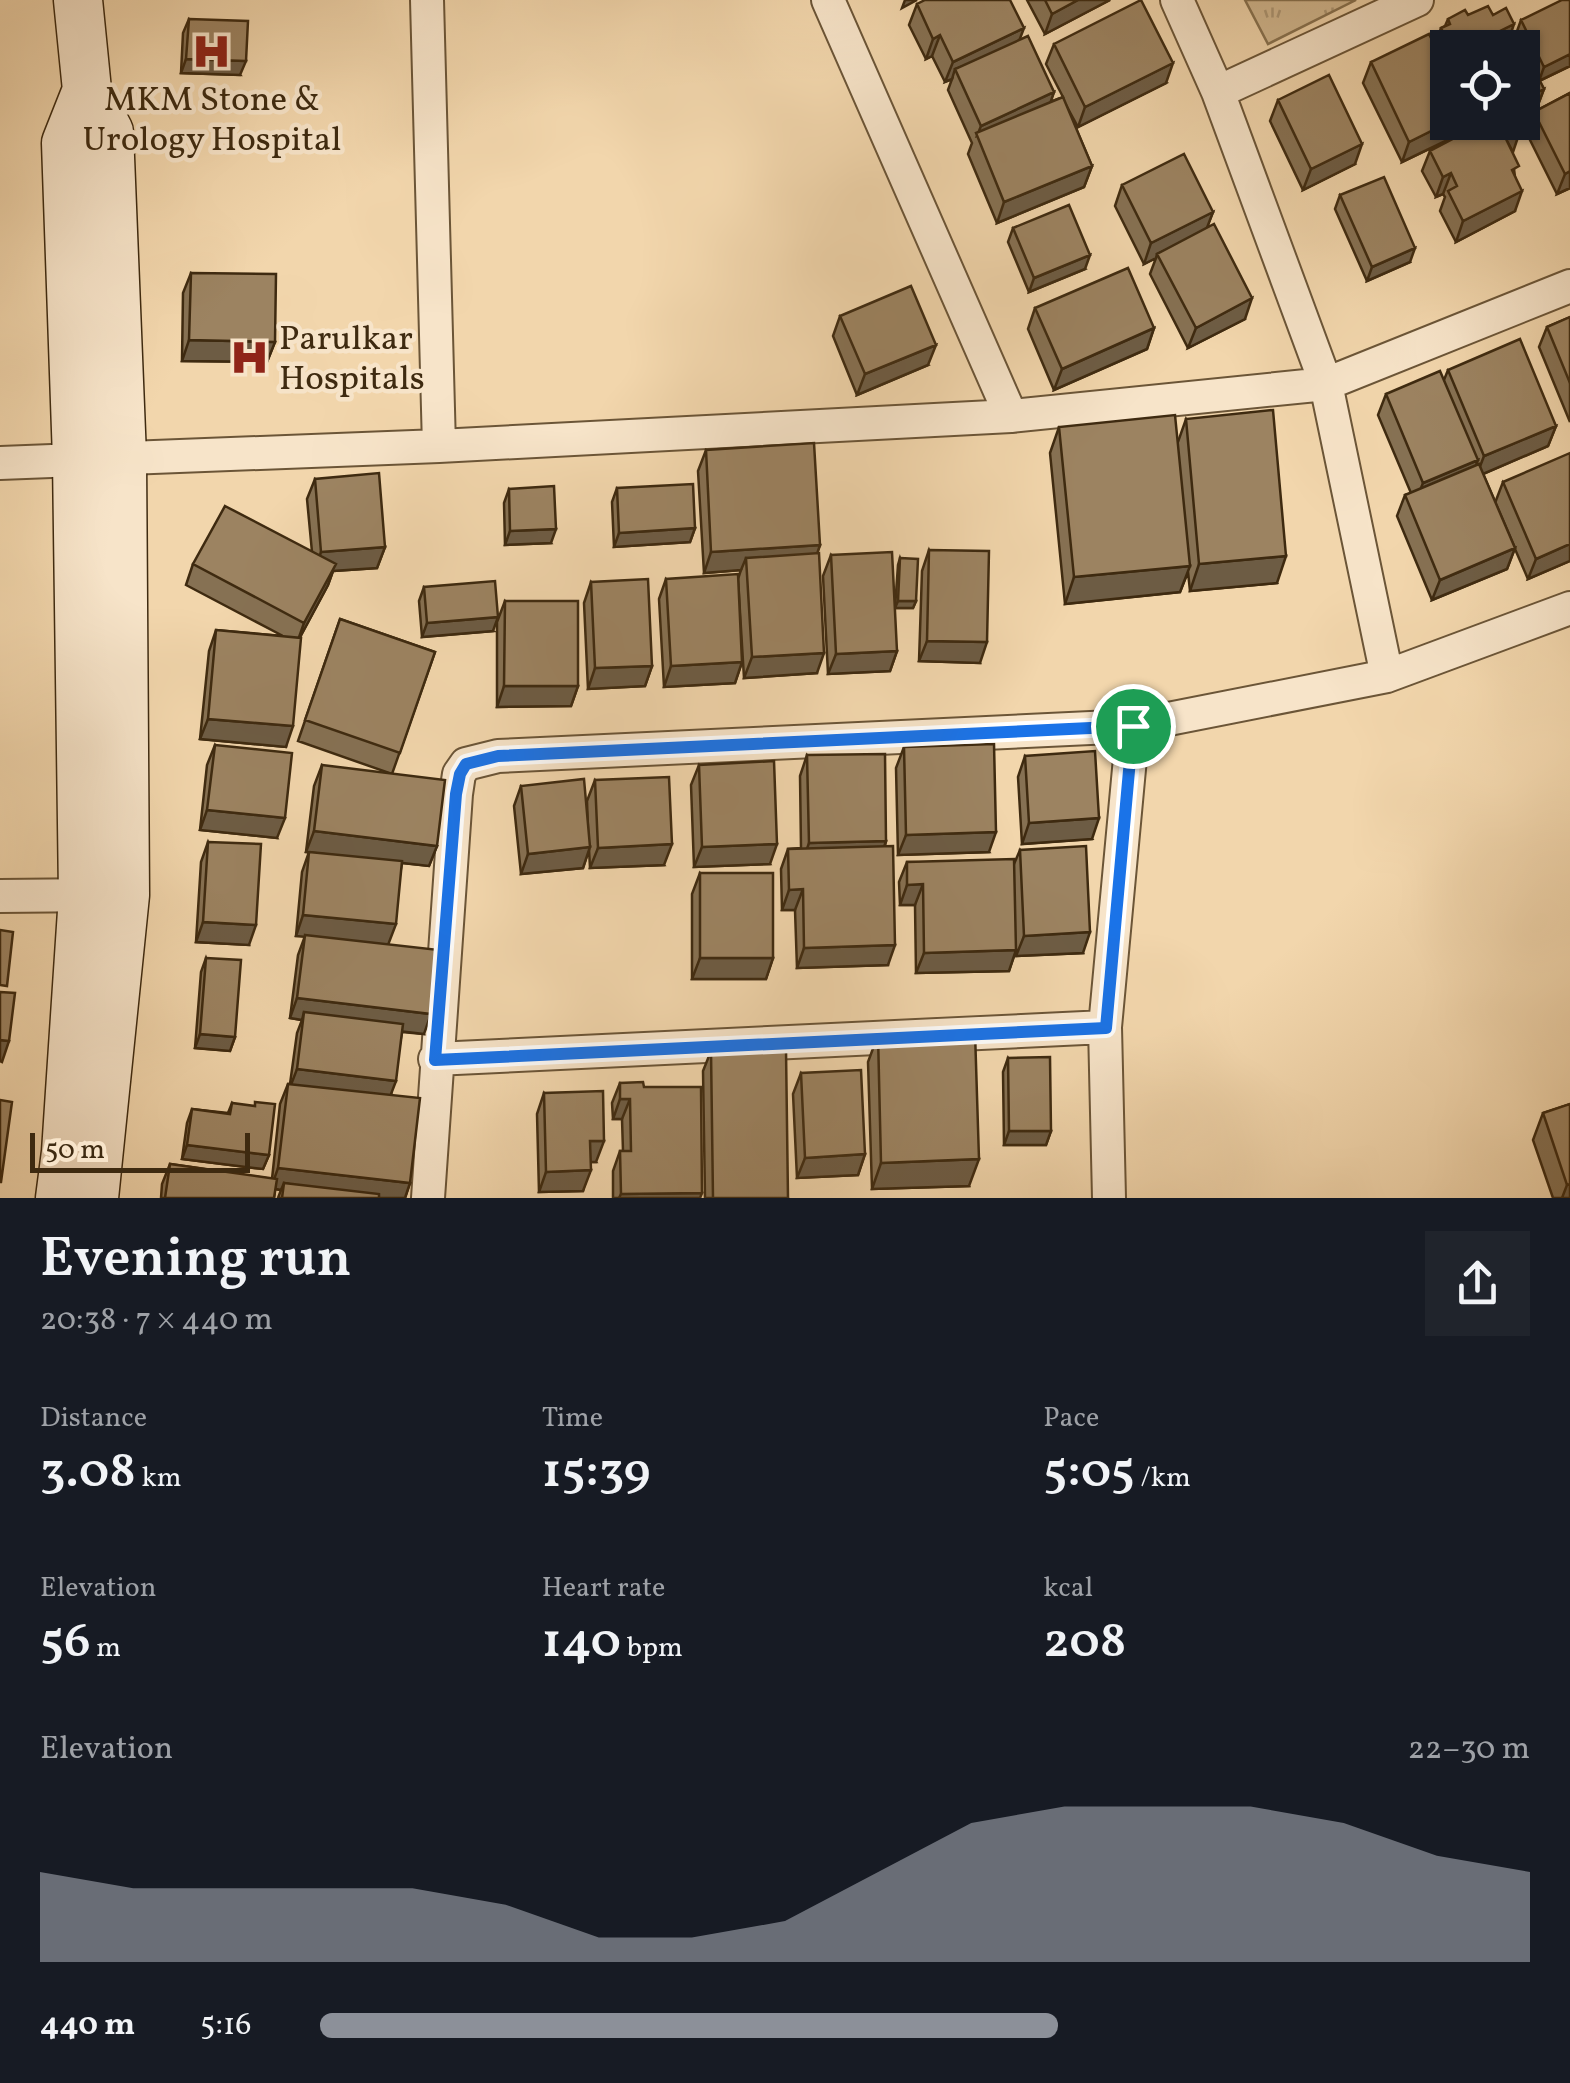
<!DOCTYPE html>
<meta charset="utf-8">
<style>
body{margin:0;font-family:Vollkorn,serif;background:#20242c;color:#f1f3f6;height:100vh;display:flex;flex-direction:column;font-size:38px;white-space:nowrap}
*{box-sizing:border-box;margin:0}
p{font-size:32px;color:#9ea1a6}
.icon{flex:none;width:55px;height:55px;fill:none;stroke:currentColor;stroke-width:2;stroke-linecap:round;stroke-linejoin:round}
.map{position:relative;height:1198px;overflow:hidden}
.details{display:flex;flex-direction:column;background:#171b24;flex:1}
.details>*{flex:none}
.tools{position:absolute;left:1430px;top:30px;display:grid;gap:20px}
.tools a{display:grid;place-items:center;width:110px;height:110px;border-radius:0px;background:#171b24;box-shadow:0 2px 8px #0004;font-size:50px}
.scale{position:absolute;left:30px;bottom:25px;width:220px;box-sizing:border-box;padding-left:10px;border:5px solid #3e2a10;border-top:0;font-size:28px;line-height:35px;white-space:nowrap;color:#3e2a10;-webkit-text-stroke:8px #f7e4c9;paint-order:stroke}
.pin{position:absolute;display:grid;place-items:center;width:85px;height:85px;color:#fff;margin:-42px;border:5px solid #fff;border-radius:50%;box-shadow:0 2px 10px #0007}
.round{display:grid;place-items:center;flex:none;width:105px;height:105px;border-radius:0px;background:#20242c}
.headline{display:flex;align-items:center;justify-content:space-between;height:170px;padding:0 40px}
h1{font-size:55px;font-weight:600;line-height:75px}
.metrics{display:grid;grid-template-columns:repeat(3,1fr);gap:15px;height:170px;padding:10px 40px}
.metrics div{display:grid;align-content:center}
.metrics b{font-size:50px;font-weight:600}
.metrics small{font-size:28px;font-weight:400}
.metrics p{font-size:28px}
.chart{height:280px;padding:20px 40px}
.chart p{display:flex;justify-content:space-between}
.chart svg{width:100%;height:180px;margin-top:10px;fill:#8c9099;opacity:.7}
ul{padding:0 40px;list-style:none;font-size:32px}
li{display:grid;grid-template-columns:160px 120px 1fr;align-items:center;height:75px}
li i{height:25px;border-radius:12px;background:#8c9099}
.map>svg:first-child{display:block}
</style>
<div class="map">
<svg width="1570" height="1198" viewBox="0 0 1570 1198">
<defs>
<pattern id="park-tufts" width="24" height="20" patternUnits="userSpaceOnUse" patternTransform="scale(2.5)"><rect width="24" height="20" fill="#d3b991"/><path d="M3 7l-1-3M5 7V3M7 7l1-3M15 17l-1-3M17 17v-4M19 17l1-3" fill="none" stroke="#ad9775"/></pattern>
</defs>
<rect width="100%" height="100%" fill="#f2d6ac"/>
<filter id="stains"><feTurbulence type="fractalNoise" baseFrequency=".002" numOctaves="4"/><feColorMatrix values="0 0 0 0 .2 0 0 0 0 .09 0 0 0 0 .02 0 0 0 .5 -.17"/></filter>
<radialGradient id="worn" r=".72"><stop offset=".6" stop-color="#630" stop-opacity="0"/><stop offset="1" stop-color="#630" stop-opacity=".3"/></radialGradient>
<path fill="url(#park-tufts)" stroke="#887250" stroke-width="2.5" d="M1245 0H1356L1268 44Z"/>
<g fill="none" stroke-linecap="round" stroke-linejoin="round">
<defs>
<path id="street" d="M427 0 439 446
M828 0 1011 416
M1177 0 1218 92 1326 384 1387 676
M1218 92 1417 0
M0 463 439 446 1011 416 1326 384 1570 286
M0 896 101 895
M435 1059 1105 1027
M428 1198 456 794 459 774 466 764 498 756 1133 726 1387 676 1570 608
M1109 1198 1105 1027 1133 726"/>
<path id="secondary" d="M78 0 87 90 109 132 122 457 125 895 94 1198
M60 1198 66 1152 83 896 77 459 66 143 87 90"/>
</defs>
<use href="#street" stroke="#6b5537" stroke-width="36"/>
<use href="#secondary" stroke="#3e2a10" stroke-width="51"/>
<use href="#street" stroke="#f7e4c9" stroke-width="32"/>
<use href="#secondary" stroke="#f7e4c9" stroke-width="48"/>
</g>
<path fill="#867153" stroke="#3e2a10" stroke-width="2.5" d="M1027 0H1110L1045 34Z
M917 4 1019 40 1054 92 1050 102 1063 97 1046 64 1054 44 1166 83 1078 127 1066 105 1092 166 1084 187 997 223 968 154 972 143 948 90 952 79 945 82 932 56 926 59 909 25Z
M1468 15 1507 44 1509 48H1448V122L1460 134 1402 162 1363 83 1371 62 1435 46 1441 28 1445 26 1448 19Z
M189 19 240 75 181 73 183 33Z
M1521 20 1570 66 1539 81 1544 89 1536 110 1522 117V54L1525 53 1516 34Z
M1570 93V188L1557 194 1526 132 1534 112Z
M1278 100 1355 164 1303 190 1270 121Z
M1470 122H1515L1512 152 1515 177V211L1456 242 1440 211 1445 197 1443 194 1436 197 1422 171 1430 151 1473 129Z
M1122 185 1213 212 1207 227 1245 319 1188 348 1150 274 1156 258 1144 264 1115 206Z
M1340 195 1410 262 1367 281 1335 209Z
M1013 228 1085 269 1029 292 1008 242Z
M191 273 275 342 267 362 182 361 183 293Z
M1035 308 1154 328 1147 349 1054 390 1028 329Z
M840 316 928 365 857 395 833 336Z
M1570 317V422L1539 347 1547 327Z
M1448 370 1556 426 1548 446 1483 474 1515 548 1507 569 1432 600 1397 516 1405 495 1411 493 1378 415 1386 394 1444 380Z
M1186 419 1277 583 1190 591 1188 572 1180 592 1065 604 1050 453 1059 427 1178 442Z
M706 450 820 545 817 553V673L744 678 738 579 741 570 704 573 698 471Z
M315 479 385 547 377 568 333 571 328 585 300 637 286 747 200 739 209 651 216 630 283 636 186 585 193 564 312 552 307 499Z
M1503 482 1570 561 1528 579 1495 503Z
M617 488 695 528 690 542 614 547 612 502Z
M509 489 551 543 505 545 504 503Z
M929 550 980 663 919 661 922 571Z
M831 555 897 651 890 671 828 674 823 576Z
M900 558 916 601 913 608H895L898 565Z
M666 579 742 662 735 683 664 687 659 599Z
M591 582 652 666 645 686 588 689 584 603Z
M424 587 493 631 422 637 419 601Z
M505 601 578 686 571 706 497 707V622Z
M340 619 435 652 392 774 298 741Z
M215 745 277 838 200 830 207 765Z
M904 747 989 852 898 855 896 768Z
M807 755 886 841 885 846 888 965 797 968 795 910H782L781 869 788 849 801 848 800 776Z
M1025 756 1092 839 1022 844 1018 777Z
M322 765 437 846 429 866 402 863 388 944 424 1034 402 1032 391 1095 410 1183 405 1198H278L281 1190 275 1189 274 1198H161L162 1184 170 1164 272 1179 280 1104 288 1084H290L297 1033 302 1020 290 1018 298 955 305 936H296L302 872 309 852H306L314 786Z
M699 765 770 864 694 867 691 785Z
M595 780 664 865 590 868 589 849 583 868 521 874 514 806 521 786 588 830 587 801Z
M208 842 249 945 196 942 201 862Z
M1020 850 1083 953 1016 956V950L1009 971 916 973 915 905H900L899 882 907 862 1014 864Z
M700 873 773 958 766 979H692V894Z
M206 958 235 1037 230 1051 195 1048 201 972Z
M878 1035 969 1186 872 1189 868 1062Z
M711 1051 788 1198H705L703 1071Z
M1008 1058 1051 1131 1046 1145H1004L1003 1072Z
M801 1073 865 1154 858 1175 797 1178 793 1094Z
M620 1083 644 1087 700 1198H613V1171L620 1151H623L622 1119H613L612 1103Z
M544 1093 596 1162H590L583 1191 539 1192 537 1114Z
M232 1103 269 1155 263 1169 182 1159 187 1123 192 1109 228 1113Z
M1570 1104V1198H1553L1533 1140 1543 1113Z"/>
<path fill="#6d5c44" stroke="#3e2a10" stroke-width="2.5" d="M905 0H917L902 8Z
M1078 0H1110L1045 34 1052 14Z
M1514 24 1507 45 1500 31Z
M1024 28 1016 49 955 69 952 79 945 82 953 62Z
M940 35 932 56 926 59 933 39Z
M1570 54V66L1539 81 1544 67Z
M186 59 246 61 240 75 181 73Z
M1173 63 1166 83 1078 127 1085 107Z
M1544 89 1536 110 1522 117V100Z
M1054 92 1047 113 977 136 981 126Z
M1449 122H1464L1460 134 1402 162 1409 142Z
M1520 131 1513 152 1506 139Z
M1362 144 1355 164 1303 190 1311 169Z
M1092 166 1084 187 997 223 1004 202Z
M1570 171V188L1557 194 1565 174Z
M1451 173 1443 194 1436 197 1443 177Z
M1522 191 1515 211 1456 242 1463 221Z
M1213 212 1205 233 1157 254 1156 258 1144 264 1151 243Z
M1415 248 1410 262 1367 281 1372 267Z
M1090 255 1085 269 1029 292 1034 278Z
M1252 298 1245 319 1188 348 1196 328Z
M1154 328 1147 349 1054 390 1062 369Z
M189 340 275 342 267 362 182 361Z
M936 345 928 365 857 395 865 374Z
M1556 426 1548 446 1476 477 1484 456Z
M1478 460 1470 481 1415 503 1423 483Z
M695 528 690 542 614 547 619 533Z
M556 529 551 543 505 545 510 531Z
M1570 544V561L1528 579 1536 559Z
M820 545 813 566 746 558 741 570 704 573 711 552Z
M385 547 377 568 333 571 328 585 297 643 304 623 314 573 321 552Z
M1515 548 1507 569 1432 600 1440 580Z
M1286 556 1277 583 1190 591 1199 564Z
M1190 566 1180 592 1065 604 1074 577Z
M898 601H916L913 608H895Z
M498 617 493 631 422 637 427 623Z
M927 641 987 642 980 663 919 661Z
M897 651 890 671 828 674 836 654Z
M824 653 817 673 744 678 752 657Z
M742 662 735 683 664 687 671 666Z
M652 666 645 686 588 689 595 668Z
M504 686H578L571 706 497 707Z
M208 719 293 726 286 747 200 739Z
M207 810 285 818 277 838 200 830Z
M1099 818 1092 839 1022 844 1029 823Z
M314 831 437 846 429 866 306 852Z
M996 832 989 852 898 855 906 835Z
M886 841 879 862 802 863 809 843Z
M672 844 664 865 590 868 598 848Z
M777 844 770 864 694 867 702 847Z
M590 847 583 868 521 874 528 854Z
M923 884 915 905H900L907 885Z
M803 889 795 910H782L789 890Z
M303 915 396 924 388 945 296 936Z
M203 922 256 925 249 945 196 942Z
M1090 932 1083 953 1016 956 1024 936Z
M895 945 888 965 797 968 804 948Z
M1016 950 1009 971 916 973 924 953Z
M700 958H773L766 979H692Z
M297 998 431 1014 424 1034 303 1020 304 1012 302 1020 290 1018Z
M200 1034 235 1037 230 1051 195 1048Z
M0 1040 9 1041 2 1062 0 1061Z
M297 1069 396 1081 388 1102 289 1090Z
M620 1099H630L622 1119H613Z
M1009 1131H1051L1046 1145H1004Z
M590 1141H604L596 1162H583Z
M187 1145 269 1155 263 1169 182 1159Z
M865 1154 858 1175 797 1178 805 1158Z
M979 1159 969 1186 872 1189 881 1163Z
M278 1168 410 1183 405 1198H356L284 1183 281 1190 271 1188Z
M591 1170 583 1191 539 1192 546 1172Z
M1570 1184V1198H1562L1567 1185Z
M702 1193 700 1198H619L621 1194Z"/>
<path fill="#9c8361" stroke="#3e2a10" stroke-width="2.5" d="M925 0H1010L1024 28 953 62 940 35 933 39 917 4Z
M1045 0H1078L1052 14Z
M1141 0 1173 63 1085 107 1054 44Z
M1562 0H1570V54L1544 67 1521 20Z
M1488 6 1493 15 1506 8 1514 24 1500 31 1509 48H1451L1441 28 1450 24 1448 19 1465 10 1468 15Z
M189 19 248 21 246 61 186 59Z
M1429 34 1448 72 1449 122 1409 142 1371 62Z
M1028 36 1054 92 981 126 955 69Z
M1526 53 1544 89 1522 100V54Z
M1329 75 1362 144 1311 169 1278 100Z
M1570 93V171L1565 174 1534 112Z
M1063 97 1092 166 1004 202 976 133Z
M1485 122H1516L1520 131 1506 139 1519 166 1512 170 1522 191 1463 221 1448 191 1457 186 1451 173 1443 177 1430 151Z
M1184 154 1213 212 1151 243 1122 185Z
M1384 177 1415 248 1372 267 1340 195Z
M1069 205 1090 255 1034 278 1013 228Z
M1214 224 1252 298 1196 328 1157 254Z
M1128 268 1154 328 1062 369 1035 308Z
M191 273 276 274 275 342 189 340Z
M911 286 936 345 865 374 840 316Z
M1570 317V383L1547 327Z
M1520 339 1556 426 1484 456 1448 370Z
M1440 371 1478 460 1423 483 1386 394Z
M1273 410 1286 556 1199 564 1186 419Z
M1175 415 1190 566 1074 577 1059 427Z
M814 443 820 545 711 552 706 450Z
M1570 453V544L1536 559 1503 482Z
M1479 464 1515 548 1440 580 1405 495Z
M379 473 385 547 321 552 315 479Z
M693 484 695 528 619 533 617 488Z
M554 486 556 529 510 531 509 489Z
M225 506 336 564 304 623 193 564Z
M929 550 989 551 987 642 927 641Z
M892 552 897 651 836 654 831 555Z
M819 553 824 653 752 657 746 558Z
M900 558 918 559 916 601H898Z
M738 574 742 662 671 666 666 579Z
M648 579 652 666 595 668 591 582Z
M495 581 498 617 427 623 424 587Z
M505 601H578V686H504Z
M340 619 435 652 400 753 305 720Z
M216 630 301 638 293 726 208 719Z
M994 744 996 832 906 835 904 747Z
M215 745 292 753 285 818 207 810Z
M1095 751 1099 818 1029 823 1025 756Z
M885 754 886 841 809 843 807 755Z
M774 761 777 844 702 847 699 765Z
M322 765 445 780 437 846 314 831Z
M669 777 672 844 598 848 595 780Z
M584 779 590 847 528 854 521 786Z
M208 842 261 844 256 925 203 922Z
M893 846 895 945 804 948 803 889 789 890 788 849Z
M1086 846 1090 932 1024 936 1020 850Z
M309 852 402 861 396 924 303 915Z
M1014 859 1016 950 924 953 923 884 907 885V862Z
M700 873H773V958H700Z
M0 930 13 932 7 986 0 985Z
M305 935 439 950 431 1014 297 998Z
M206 958 241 960 235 1037 200 1034Z
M0 992 15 993 9 1041 0 1040Z
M304 1012 403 1024 396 1081 297 1069Z
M975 1032 979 1159 881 1163 878 1035Z
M786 1050 788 1198H713L711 1051Z
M1050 1057 1051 1131H1009L1008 1058Z
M861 1070 865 1154 805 1158 801 1073Z
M643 1082 644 1087H701L702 1193 621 1194 620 1151H631L630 1099H620V1083Z
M288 1084 420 1098 410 1183 278 1168Z
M603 1091 604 1141H590L591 1170 546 1172 544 1093Z
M0 1100 12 1102 1 1182H0Z
M255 1102 275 1104 269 1155 187 1145 192 1109 230 1114 232 1103 255 1106Z
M1570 1104V1184L1567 1185 1543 1113Z
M170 1164 277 1179 274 1198H165Z
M284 1183 379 1194V1198H282Z"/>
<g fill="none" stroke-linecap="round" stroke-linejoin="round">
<defs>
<path id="route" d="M1133 726 1106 1028 435 1060 456 794 460 774 466 764 498 756Z"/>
</defs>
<use href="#route" stroke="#fff" stroke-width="20"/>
<use href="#route" stroke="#1a73e8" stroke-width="12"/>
</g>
<defs>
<symbol id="hospital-bare" viewBox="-9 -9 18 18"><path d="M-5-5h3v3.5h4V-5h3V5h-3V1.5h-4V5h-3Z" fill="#8f2418" stroke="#f7e4c9" stroke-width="2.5" paint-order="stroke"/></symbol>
</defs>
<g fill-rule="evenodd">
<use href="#hospital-bare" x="184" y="24" width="55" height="55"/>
<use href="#hospital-bare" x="222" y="330" width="55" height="55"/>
</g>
<g text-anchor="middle" stroke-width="9" stroke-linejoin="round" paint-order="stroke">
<g font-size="35" fill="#3e2a10" stroke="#f7e4c9">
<text x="212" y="110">MKM Stone &amp;<tspan x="212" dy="40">Urology Hospital</tspan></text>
<text x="279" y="349" text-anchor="start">Parulkar<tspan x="279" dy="40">Hospitals</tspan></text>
</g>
</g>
<rect width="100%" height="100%" filter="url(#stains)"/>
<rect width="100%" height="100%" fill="url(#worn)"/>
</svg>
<div class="tools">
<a><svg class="icon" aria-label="locate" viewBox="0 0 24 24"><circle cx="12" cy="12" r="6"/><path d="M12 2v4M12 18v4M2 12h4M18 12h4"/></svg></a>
</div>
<div class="scale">50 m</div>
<div class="pin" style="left:1133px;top:726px;background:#1e9e55"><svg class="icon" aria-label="arrive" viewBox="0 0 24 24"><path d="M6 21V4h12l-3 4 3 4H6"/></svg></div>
</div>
<section class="details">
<div class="headline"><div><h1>Evening run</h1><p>20:38 · 7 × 440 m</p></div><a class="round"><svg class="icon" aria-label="share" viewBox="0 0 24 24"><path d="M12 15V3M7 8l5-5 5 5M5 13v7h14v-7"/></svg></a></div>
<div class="metrics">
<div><p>Distance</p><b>3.08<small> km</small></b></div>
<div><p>Time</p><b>15:39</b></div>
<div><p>Pace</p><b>5:05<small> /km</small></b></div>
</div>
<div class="metrics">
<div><p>Elevation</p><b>56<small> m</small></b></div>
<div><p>Heart rate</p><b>140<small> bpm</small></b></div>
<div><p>kcal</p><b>208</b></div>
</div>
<div class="chart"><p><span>Elevation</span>22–30 m</p>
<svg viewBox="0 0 160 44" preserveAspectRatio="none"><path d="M0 44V22L10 26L20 26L30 26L40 26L50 30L60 38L70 38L80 34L90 22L100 10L110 6L120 6L130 6L140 10L150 18L160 22V44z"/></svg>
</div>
<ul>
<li><b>440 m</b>5:16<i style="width:61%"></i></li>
</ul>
</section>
